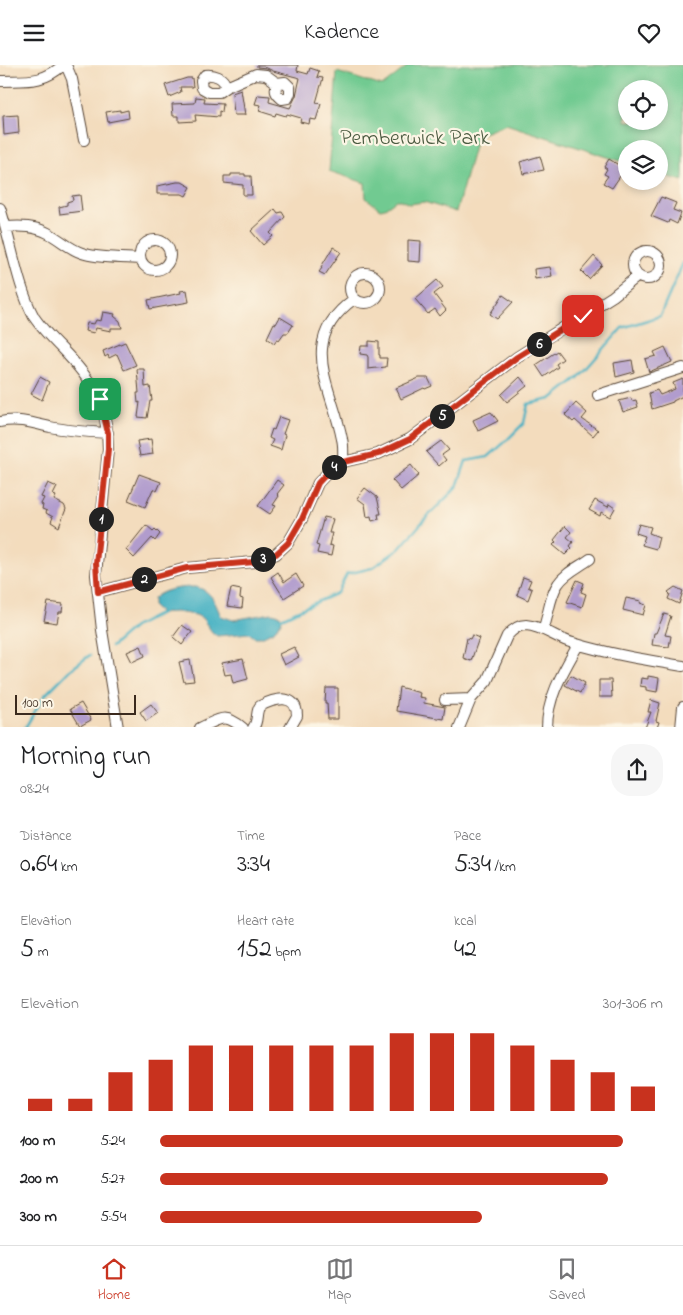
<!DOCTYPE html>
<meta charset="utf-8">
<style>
body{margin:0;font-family:"Indie Flower",sans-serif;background:#f6f6f6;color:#202124;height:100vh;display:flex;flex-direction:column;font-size:19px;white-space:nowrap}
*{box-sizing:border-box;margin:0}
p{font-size:16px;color:#757577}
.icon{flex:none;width:28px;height:28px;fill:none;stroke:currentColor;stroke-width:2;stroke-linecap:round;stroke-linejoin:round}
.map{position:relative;height:662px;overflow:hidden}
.panel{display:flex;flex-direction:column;background:#fff;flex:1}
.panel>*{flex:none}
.buttons{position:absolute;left:618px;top:15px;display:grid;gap:10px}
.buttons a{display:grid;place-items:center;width:50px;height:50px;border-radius:50%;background:#fff;box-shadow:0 2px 8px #0003;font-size:25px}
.scale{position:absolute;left:15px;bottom:12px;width:121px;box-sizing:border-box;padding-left:5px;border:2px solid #3b2a1e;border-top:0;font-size:14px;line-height:18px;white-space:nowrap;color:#3b2a1e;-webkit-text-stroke:4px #fcf5e5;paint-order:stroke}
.pin{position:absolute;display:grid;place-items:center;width:42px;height:42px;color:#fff;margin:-21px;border-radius:10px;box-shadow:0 2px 8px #0006}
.km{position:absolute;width:25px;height:25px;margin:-12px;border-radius:50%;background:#222;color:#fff;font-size:14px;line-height:25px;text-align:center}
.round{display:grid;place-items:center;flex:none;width:52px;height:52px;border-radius:20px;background:#f6f6f6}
.headline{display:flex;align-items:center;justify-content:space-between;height:85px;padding:0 20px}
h1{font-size:28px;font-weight:600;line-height:38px}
.metrics{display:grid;grid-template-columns:repeat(3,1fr);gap:8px;height:85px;padding:5px 20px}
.metrics div{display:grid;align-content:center}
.metrics b{font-size:25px;font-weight:600}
.metrics small{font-size:14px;font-weight:400}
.metrics p{font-size:14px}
.chart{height:140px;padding:10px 20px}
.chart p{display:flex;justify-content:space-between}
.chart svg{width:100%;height:90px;margin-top:5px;stroke:#c8321e;stroke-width:6}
ul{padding:0 20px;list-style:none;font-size:16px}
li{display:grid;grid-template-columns:80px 60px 1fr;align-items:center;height:38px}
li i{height:12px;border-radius:6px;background:#c8321e}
header{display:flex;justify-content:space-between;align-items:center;height:65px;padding:0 20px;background:#fff;font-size:22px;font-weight:600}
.tab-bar{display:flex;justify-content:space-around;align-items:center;height:70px;border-top:1px solid #e0e0e0;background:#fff;font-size:14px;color:#757577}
.tab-bar a{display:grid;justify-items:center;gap:2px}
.tab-bar .selected{color:#c8321e}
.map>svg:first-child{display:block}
</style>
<header><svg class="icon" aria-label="menu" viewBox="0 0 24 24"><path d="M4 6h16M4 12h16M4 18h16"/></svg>Kadence<svg class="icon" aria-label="heart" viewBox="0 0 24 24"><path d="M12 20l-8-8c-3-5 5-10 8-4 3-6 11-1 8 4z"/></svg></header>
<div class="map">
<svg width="683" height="663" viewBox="0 0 683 663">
<rect width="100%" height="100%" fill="#fcf5e5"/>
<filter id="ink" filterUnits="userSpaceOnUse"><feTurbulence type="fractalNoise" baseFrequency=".02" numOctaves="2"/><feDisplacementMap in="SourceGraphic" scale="10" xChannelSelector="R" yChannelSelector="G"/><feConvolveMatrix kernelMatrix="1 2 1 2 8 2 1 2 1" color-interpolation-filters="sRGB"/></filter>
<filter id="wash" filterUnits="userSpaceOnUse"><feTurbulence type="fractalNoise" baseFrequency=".0096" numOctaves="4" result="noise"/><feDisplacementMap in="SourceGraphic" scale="20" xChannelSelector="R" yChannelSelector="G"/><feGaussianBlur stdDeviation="1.12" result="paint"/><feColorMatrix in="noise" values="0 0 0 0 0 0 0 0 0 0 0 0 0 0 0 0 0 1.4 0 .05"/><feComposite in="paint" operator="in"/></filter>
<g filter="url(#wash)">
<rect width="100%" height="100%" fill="#f3dcbd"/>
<path fill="#71ca91" stroke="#567a58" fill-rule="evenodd" d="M409 0H683V116L659 109V84H626V98L506 59 477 71 456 147 424 137 409 139 401 135H396L385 143 380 144 366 133 365 118 329 106 337 7 382 21ZM626 24H659V56H626Z"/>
<path fill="#45b1c3" stroke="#406e70" d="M195 522C212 525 215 538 221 551L233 555 272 548 280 550 282 556 274 566 261 572H254L249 568 217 571 212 567 202 553 196 550 176 547 160 548 153 542V534C162 524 182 522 195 522Z"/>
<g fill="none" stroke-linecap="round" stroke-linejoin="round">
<path stroke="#45b1c3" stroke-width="2.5" d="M279 554 337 528 347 509 372 503 399 484 425 454 457 422 466 396 488 392 504 378 524 358 528 339 551 334 579 312 622 263 660 251 683 198
M111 582 134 562 161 548
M25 663 44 631 69 606 90 590"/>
</g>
<g id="blocks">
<path fill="#b19ccd" d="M257 0H298L297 6 308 9 310 3 319 6 317 12 323 13 316 38 321 39 316 55 310 54 309 59 300 57 301 53 287 49 286 51 276 48 275 51 259 46 261 40 255 39 258 30 270 31 269 37 290 43 296 31 300 13 273 6 267 3 257 2Z
M187 13H192L193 22H180L181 27 169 32 165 20Z
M241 25 245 50H234L232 28Z
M196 32 205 33 204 38 223 39 222 47 219 46V52L195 50 196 56 179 57V51H173L172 39 195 38Z
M120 45V47L128 45 129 53 108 57 106 47Z
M18 50 19 68 4 70 3 51Z
M540 91 544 105 523 109 520 97Z
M609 94 625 104 612 123 603 118 608 111 604 109 607 104 604 102Z
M231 109H245V111H251L252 130H243V120L224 118V111H231Z
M177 117H182L191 122 186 131 182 129H157V121Z
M80 130 82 146 60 149 59 142 67 140V137L73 135 72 131Z
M661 132 676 138 673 145 681 148 677 159 669 155 668 158 651 151Z
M275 144 278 148 282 147 285 152 270 168 273 171 263 180 251 166Z
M408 175 421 176 420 197 408 196Z
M333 182 341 187 325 210 319 207 322 203 321 202Z
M594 191 602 200 589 214 581 206Z
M550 202 552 211 535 214 534 204Z
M437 215 443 222 434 229 446 245 440 251 435 244 428 249 415 234Z
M187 225 189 237 150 244 148 235 181 228 180 226Z
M503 230 513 237 497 254 490 249Z
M103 247 115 249 114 251 120 256 122 263H111V266L96 263 94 268 85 266 87 258 94 259 96 255 101 256Z
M280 252 293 260 288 268H284L279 275 277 274 274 278 267 273 274 258 276 259Z
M369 276 379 277V290H380V293H387L386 302 368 304V292L367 290 360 289 361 281H369Z
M125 277 136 300 124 305 117 289 109 293 108 290 105 292 103 286Z
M665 282 672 297 649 307 645 294 656 291 654 287Z
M557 286 563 294 556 299 558 302 544 312 536 300Z
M632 295 634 307 616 312 614 298Z
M137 304H144L145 322 150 321 152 336H150L147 353 138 352 140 337 138 338 137 328H139Z
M40 312 49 317 42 335 31 329Z
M520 312 527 321 507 337 501 330Z
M419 313H428L432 321 425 324 424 323 401 334 396 323Z
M683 314V331L673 336V337L652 344 649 328 657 325 660 330 675 324 673 318Z
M631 333 632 336 636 335 638 342 623 347 619 336Z
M576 338 587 348 582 354 598 365 593 371 575 355 573 357 565 350Z
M491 347 498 356 478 366 473 355Z
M279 352 288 355 283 369 285 370 281 385 270 381 273 375 269 373 272 364 274 365Z
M151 374 153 389 140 391 137 376Z
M441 376 449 385 442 390 446 395 439 401 426 387Z
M411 400 419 410 401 425 392 415Z
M139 409 161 417 157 426 153 424 145 442 128 435Z
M277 415 284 420 277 429 279 431 273 440 276 441 270 449 258 441Z
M48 418 57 422 53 430 56 431 54 435 64 440 66 444 59 462 51 457 53 452 46 448 47 446 42 444 43 440 41 439 44 433 41 432Z
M365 423 377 432 381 449H378L379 454 372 456 371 451 367 452 365 439 357 433Z
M595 435 608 442 609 439 615 443 610 452 601 447 600 451 589 445Z
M324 452 333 454 329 468H332L329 480 333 481 331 491 317 488 319 481 316 480Z
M639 459 651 462 649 468 659 472 656 484 642 480 645 471 636 468Z
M146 460 153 466 155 464 160 469 155 476 152 473 134 493 126 485Z
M565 461 571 467 567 472 573 477 570 481 572 483 565 490 553 480 556 477 554 475Z
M278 507 284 517 296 509 303 521 284 533 271 512Z
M523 512 531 515 528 522 532 524 528 535 517 530Z
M577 515 584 518 581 527 586 529 582 542 567 537Z
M675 522 683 526 679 539 668 534 670 529 668 527Z
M231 523 241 525 240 533 243 534 242 543 227 541Z
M626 533 641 536 640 538 646 540 643 550 623 545Z
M48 537 63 539 62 547H59L57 558 44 556Z
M664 549 671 551 665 570 671 571 669 582 652 580 654 568H656Z
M182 560 192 567 182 580 173 572Z
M472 570 479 573 471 596 463 593 467 573 470 574Z
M141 581 145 591 132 597 127 587Z
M294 582 299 592 284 600 279 589Z
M243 594 248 614 233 618 231 609 225 610 222 598Z
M190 595 194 616 184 617 179 597Z
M571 610 585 618 580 628 565 620Z
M648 611 659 613 657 627 646 625V622L640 621 641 613 648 614Z
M599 615H611L612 632H599Z
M399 622 420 628 419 632 425 633 424 638 445 642 443 654 396 646Z
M326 623H338V654H328L327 638H325Z
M651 635 660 638 656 656 659 657 657 663H645L651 647H648Z
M81 638 91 655 80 661 70 644Z
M151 639 158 648 146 656 140 647Z"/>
</g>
</g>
<g filter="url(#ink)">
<use href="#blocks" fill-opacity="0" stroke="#574536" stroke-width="1"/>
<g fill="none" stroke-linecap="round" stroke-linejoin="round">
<defs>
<path id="minor" d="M66 0 72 14 84 75
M0 16C26 15 42 19 63 0
M226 22C224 12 214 9 205 10L201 16 202 23 209 27H219L226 22 256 9 266 10 277 18 285 17 290 22V28L288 33 282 34C276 29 274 26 277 18
M0 143C11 176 18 223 34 252 42 264 52 274 62 284 92 315 108 339 108 384L96 510 102 565 118 663
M6 162C21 161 35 161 48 168 60 174 69 184 82 188 100 194 121 192 140 194
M140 190a15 15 0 1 1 30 0a15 15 0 1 1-30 0Z
M633 200a14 14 0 1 1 28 0a14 14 0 1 1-28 0Z
M350 223a15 15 0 1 1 30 0a15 15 0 1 1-30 0Z
M598 330 683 303
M0 357C17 353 33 358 50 362 69 366 88 367 108 368
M343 397C343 390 344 381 342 374 332 321 296 276 354 234
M98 527 187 503 254 497 276 489 288 478 302 454 318 418 332 403 343 397 378 389 410 374 517 292 613 231 638 211
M543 565C549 550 549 532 558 519 565 508 579 502 590 494
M445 635 471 634 487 616 507 571C512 565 518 560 526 560 543 561 557 574 573 578 609 589 646 595 683 601
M200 663C220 654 224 647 243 663
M253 663C259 656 255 647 260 641 274 634 297 627 297 651L290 663
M459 663 471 634
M547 663C547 632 564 605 578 580
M681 663 683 642"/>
</defs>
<use href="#minor" stroke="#574536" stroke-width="12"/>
<use href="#minor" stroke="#fff" stroke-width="10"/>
</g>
</g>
<g fill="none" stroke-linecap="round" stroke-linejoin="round" filter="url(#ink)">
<defs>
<path id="route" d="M100 334 108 368V384L96 498 98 527 187 503 254 497 276 489 288 478 302 454 318 418 332 403 343 397 378 389 410 374 517 292 583 251"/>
</defs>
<use href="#route" stroke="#fff" stroke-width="10"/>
<use href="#route" stroke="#c8321e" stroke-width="6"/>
</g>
<g text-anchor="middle" stroke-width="4.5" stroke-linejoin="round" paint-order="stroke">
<g font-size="22" fill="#4b5a40" stroke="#fcf5e5">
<text x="415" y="79">Pemberwick Park</text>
</g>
</g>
</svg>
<div class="buttons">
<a><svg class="icon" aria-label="locate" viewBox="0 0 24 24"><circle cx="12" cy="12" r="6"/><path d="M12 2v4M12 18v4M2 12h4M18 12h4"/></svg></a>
<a><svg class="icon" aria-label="layers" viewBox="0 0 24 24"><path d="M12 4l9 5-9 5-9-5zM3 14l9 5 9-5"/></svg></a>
</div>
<div class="scale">100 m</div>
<div class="pin" style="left:100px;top:334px;background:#1e9e55"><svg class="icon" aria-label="arrive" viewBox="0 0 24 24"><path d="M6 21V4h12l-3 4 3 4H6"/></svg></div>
<div class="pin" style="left:583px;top:251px;background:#d93025"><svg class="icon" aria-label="check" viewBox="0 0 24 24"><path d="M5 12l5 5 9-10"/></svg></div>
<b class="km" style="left:101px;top:454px">1</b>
<b class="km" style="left:144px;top:514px">2</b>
<b class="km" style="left:263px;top:494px">3</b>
<b class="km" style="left:334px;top:402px">4</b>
<b class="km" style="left:442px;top:351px">5</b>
<b class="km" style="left:539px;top:279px">6</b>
</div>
<section class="panel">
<div class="headline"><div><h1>Morning run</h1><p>08:24</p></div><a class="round"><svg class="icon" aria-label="share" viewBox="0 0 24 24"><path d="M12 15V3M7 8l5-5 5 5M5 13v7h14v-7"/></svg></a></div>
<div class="metrics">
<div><p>Distance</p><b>0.64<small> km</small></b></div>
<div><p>Time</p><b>3:34</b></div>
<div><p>Pace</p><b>5:34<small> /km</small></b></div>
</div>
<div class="metrics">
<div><p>Elevation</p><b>5<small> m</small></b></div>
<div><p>Heart rate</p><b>152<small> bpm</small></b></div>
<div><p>kcal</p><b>42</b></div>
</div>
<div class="chart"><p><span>Elevation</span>301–306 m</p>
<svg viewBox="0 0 160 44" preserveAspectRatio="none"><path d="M5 44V38M15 44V38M25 44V25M35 44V19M45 44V12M55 44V12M65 44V12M75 44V12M85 44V12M95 44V6M105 44V6M115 44V6M125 44V12M135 44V19M145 44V25M155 44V32"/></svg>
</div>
<ul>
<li><b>100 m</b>5:24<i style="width:92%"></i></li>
<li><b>200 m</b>5:27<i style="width:89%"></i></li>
<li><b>300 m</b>5:54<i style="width:64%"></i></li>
</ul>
</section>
<nav class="tab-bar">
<a class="selected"><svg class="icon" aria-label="home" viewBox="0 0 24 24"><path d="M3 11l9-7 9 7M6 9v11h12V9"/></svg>Home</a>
<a><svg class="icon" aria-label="map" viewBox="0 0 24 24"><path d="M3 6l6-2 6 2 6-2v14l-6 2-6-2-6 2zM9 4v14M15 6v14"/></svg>Map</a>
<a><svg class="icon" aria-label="saved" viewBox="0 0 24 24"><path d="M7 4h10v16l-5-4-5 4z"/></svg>Saved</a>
</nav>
